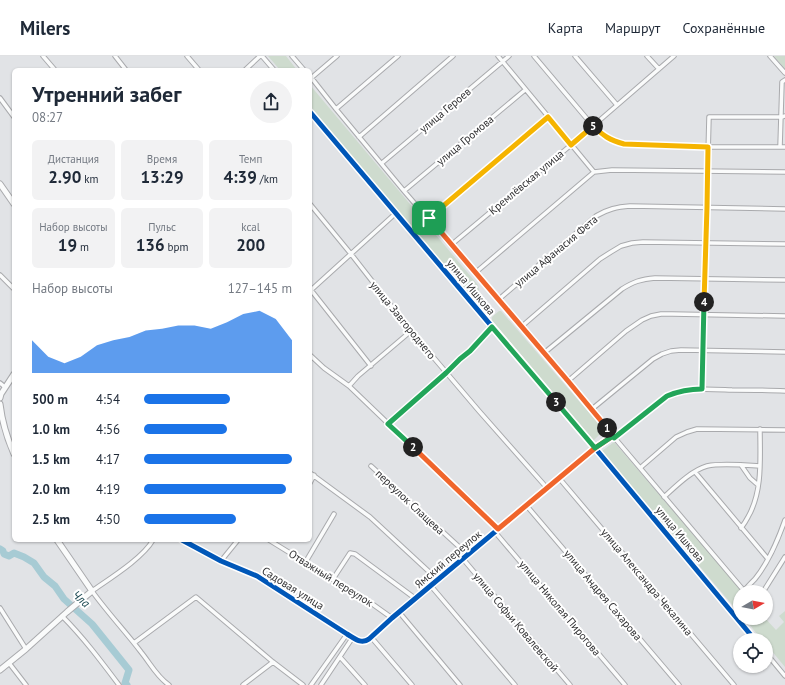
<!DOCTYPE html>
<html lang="ru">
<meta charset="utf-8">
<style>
body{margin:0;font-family:"PT Sans",sans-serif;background:#f2f2f3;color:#1f2937;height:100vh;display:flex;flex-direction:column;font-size:15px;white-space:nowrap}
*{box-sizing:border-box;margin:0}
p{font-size:13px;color:#747a83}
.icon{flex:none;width:22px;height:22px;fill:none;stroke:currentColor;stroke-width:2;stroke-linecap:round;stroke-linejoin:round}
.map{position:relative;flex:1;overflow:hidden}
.details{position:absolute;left:12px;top:12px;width:300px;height:474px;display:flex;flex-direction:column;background:#fff;border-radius:6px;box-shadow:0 1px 3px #0004}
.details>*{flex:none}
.needle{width:26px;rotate:80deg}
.fabs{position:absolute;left:733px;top:529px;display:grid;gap:8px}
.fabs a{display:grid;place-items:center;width:40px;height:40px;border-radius:50%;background:#fff;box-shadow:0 1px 3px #0004;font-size:20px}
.pin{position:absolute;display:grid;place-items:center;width:34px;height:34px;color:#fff;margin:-17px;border-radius:8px;box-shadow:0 2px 6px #0006}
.km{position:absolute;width:20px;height:20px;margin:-10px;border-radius:50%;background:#222;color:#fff;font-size:11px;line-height:20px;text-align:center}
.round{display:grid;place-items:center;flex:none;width:42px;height:42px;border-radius:21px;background:#f2f2f3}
.summary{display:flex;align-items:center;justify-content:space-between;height:68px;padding:0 20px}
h1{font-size:22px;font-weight:800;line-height:30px}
.figures{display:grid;grid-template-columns:repeat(3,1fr);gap:6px;height:68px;padding:4px 20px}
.figures div{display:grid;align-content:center;border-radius:6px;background:#f2f2f3;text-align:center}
.figures b{font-size:17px;font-weight:800}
.figures small{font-size:11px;font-weight:400}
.figures p{font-size:11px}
.chart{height:112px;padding:8px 20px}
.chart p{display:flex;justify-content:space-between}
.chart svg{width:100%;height:72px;margin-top:4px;fill:#1a73e8;opacity:.7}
ul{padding:0 20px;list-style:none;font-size:13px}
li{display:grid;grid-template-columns:64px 48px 1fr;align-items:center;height:30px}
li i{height:10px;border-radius:5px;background:#1a73e8}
header{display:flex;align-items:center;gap:24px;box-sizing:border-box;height:56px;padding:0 20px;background:#fff;border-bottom:1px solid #e0e1e3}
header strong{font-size:19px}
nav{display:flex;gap:22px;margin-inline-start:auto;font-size:14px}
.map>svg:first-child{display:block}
</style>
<header>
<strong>Milers</strong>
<nav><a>Карта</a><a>Маршрут</a><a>Сохранённые</a></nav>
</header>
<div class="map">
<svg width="785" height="629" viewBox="0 0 785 629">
<rect width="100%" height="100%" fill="#e1e3e6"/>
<path fill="#cedbce" d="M268 0H286L297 14H280Z
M774 0H785V13Z
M310 29 478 229 480 240 474 246 310 50Z
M499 255H501L604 374 593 385 492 266V261Z
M614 386 743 536H740V558L602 395Z
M785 555V611L766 588V584H762L744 562H765L776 574 784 566 779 560Z"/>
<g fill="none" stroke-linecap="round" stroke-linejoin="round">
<path stroke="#a7cbd4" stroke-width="7" d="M0 493 3 495 4 498 9 500 14 497 24 501 34 507 44 521 55 530 64 543 92 568 129 614 125 627 127 629"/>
<defs>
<path id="street" d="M43 0 55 14
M115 0 126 14
M187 0 199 14
M262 0 274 14
M292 0 304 14
M498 0 594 116 612 114 785 116
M534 0 593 70C604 80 609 84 624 88L708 91H785
M575 0 617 49
M647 0 659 13
M770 0 785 17
M245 14 260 0
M310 20 336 53 404 135 568 325 592 353 613 380 745 536
M310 23 337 0
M0 42 14 61
M336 53 398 0
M310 56 595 392 755 584
M359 81 453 0
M780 91 782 26 785 24
M382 107 509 0
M404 135 525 34
M310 148 351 198 411 275 479 355 547 432
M429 162 548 61
M451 189 571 89 674 0
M475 217 594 116
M0 219 14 233
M311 234 371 310
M310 235 396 157
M498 244 596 160C608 153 617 151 630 150L785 153
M521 271 600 203 611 196 621 190 632 187 643 186 785 188
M544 297 622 233C633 226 641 223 655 222L785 224
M310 299 324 312 349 330 498 473
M568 325 626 275 642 264 651 260 661 258H672L785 260
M0 327 5 331
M349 330 358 320 411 275
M702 333 709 61H782L785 60
M592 353 653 303 662 298 671 295 681 294 785 296
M388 368 446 317 460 303 470 295 492 271
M614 382 667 340C689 331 708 333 732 334 749 334 767 334 785 335
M741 409 750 422 758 429
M371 410 468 499
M640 412 676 381 687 376 697 373 785 374
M695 416 768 503
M310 417 370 461 438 524
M559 422 734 629
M310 427 314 419
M664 441C675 431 692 414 707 410 721 407 745 409 759 410
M526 449 679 629
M741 472C744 468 746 465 748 461 763 435 760 402 760 373
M495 476 625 629
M153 484C143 502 109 523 92 535 107 556 125 575 141 596 150 607 157 621 169 629
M182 484 221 505 257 520 347 578C354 582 361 589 369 583L392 562 595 392 613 380
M269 484 371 547 392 562
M463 503 570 629
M221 505 238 484
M305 507 334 458
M333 523 350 497 355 498 416 543
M431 530 515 629
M744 535C747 531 751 527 755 523 768 507 778 484 785 464
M763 536 785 501
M0 552 26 593
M399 556 460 629
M62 560C83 581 101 605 119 629
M371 581 412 629
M134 587 196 541 273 606 303 629
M766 597 785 620
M340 601 365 629
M9 607 26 629
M243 629 273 606
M311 629 347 578
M321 629 353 581"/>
<path id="secondary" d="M0 128 14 148
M0 342 1 338 14 318
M0 348C2 365 7 382 14 398
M0 614 26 593 67 556 92 535 57 484"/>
</defs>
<use href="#street" stroke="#a9aaad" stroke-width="5.5"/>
<use href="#secondary" stroke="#a9aaad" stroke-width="7"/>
<use href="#street" stroke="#fafbfb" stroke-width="3.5"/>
<use href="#secondary" stroke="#fafbfb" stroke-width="5"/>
<defs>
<path id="cycleway" d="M310 56 595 392 755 584
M182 484 221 505 257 520 347 578C354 582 361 589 369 583L392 562 595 392 613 380"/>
</defs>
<use href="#cycleway" stroke="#fff" stroke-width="8"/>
<use href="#cycleway" stroke="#0057b8" stroke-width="5"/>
</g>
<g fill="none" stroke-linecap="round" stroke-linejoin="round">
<defs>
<path id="split-1" d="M429 162 568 325 607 372"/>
<path id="split-2" d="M413 391 498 473 595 392 613 380 607 372"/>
<path id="split-3" d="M413 391 388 368 446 317 460 303 470 295 492 271 556 346"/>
<path id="split-4" d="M556 346 595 392 613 380 614 382 667 340C679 335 689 333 702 333L704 246"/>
<path id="split-5" d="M593 70C604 80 609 84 624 88L708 91 707 151 704 246"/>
<path id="split-6" d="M429 162 548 61 571 89 593 70"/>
</defs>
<use href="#split-1" stroke="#fff" stroke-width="8"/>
<use href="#split-2" stroke="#fff" stroke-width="8"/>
<use href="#split-3" stroke="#fff" stroke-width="8"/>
<use href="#split-4" stroke="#fff" stroke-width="8"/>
<use href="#split-5" stroke="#fff" stroke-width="8"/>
<use href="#split-6" stroke="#fff" stroke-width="8"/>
<use href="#split-1" stroke="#f0652b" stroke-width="5"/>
<use href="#split-2" stroke="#f0652b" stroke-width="5"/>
<use href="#split-3" stroke="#22a559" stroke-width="5"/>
<use href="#split-4" stroke="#22a559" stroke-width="5"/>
<use href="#split-5" stroke="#f5b400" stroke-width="5"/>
<use href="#split-6" stroke="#f5b400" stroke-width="5"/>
</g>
<g text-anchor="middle" stroke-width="4" stroke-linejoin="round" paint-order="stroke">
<g font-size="11" fill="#303032" stroke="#fff">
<text transform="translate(445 54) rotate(-40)" y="4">улица Героев</text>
<text transform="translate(465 84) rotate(-40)" y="4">улица Громова</text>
<text transform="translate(526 126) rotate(-40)" y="4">Кремлёвская улица</text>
<text transform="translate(556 195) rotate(-40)" y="4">улица Афанасия Фета</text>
<text transform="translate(471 231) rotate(50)" y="4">улица Ишкова</text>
<text transform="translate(403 264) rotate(51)" y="4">улица Завгороднего</text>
<text transform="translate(410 446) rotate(43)" y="4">переулок Слащева</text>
<text transform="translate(680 478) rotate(50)" y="4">улица Ишкова</text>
<text transform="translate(448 503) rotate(-40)" y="4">Ямский переулок</text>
<text transform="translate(331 522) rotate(32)" y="4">Отважный переулок</text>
<text transform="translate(647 526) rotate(50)" y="4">улица Александра Чекалина</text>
<text transform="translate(293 532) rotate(32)" y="4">Садовая улица</text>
<text transform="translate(603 539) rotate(50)" y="4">улица Андрея Сахарова</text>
<text transform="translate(560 552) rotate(50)" y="4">улица Николая Пирогова</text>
<text transform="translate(516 566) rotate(50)" y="4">улица Софьи Ковалевской</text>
</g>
<g font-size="12" font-style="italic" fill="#1c4952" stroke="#fff">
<text transform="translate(81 543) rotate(42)" y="4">Чла</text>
</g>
</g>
</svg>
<div class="fabs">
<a><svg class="needle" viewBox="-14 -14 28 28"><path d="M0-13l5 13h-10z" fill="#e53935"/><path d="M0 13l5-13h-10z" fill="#747a83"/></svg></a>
<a><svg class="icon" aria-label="locate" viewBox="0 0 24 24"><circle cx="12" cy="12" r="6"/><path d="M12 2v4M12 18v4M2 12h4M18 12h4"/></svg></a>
</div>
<div class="pin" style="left:429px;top:162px;background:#1e9e55"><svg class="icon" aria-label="arrive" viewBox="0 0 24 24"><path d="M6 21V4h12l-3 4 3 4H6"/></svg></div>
<b class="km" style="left:607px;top:372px">1</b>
<b class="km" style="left:413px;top:391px">2</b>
<b class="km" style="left:556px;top:346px">3</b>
<b class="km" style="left:704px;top:246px">4</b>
<b class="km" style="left:593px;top:70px">5</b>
<section class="details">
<div class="summary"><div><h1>Утренний забег</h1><p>08:27</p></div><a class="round"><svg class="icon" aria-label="share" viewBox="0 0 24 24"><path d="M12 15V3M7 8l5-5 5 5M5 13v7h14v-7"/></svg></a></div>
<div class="figures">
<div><p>Дистанция</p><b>2.90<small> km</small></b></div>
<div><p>Время</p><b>13:29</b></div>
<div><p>Темп</p><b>4:39<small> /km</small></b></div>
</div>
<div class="figures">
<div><p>Набор высоты</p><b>19<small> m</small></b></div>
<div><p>Пульс</p><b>136<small> bpm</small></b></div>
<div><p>kcal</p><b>200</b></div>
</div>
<div class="chart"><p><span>Набор высоты</span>127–145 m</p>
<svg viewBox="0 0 160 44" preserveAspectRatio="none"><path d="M0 44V24L10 34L20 38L30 34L40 27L50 24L60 22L70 18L80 17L90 15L100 15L110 17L120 13L130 8L140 6L150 11L160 24V44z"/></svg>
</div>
<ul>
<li><b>500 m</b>4:54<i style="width:58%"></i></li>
<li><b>1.0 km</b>4:56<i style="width:56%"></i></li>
<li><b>1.5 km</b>4:17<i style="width:100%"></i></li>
<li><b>2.0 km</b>4:19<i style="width:96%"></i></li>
<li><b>2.5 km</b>4:50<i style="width:62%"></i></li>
</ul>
</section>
</div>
